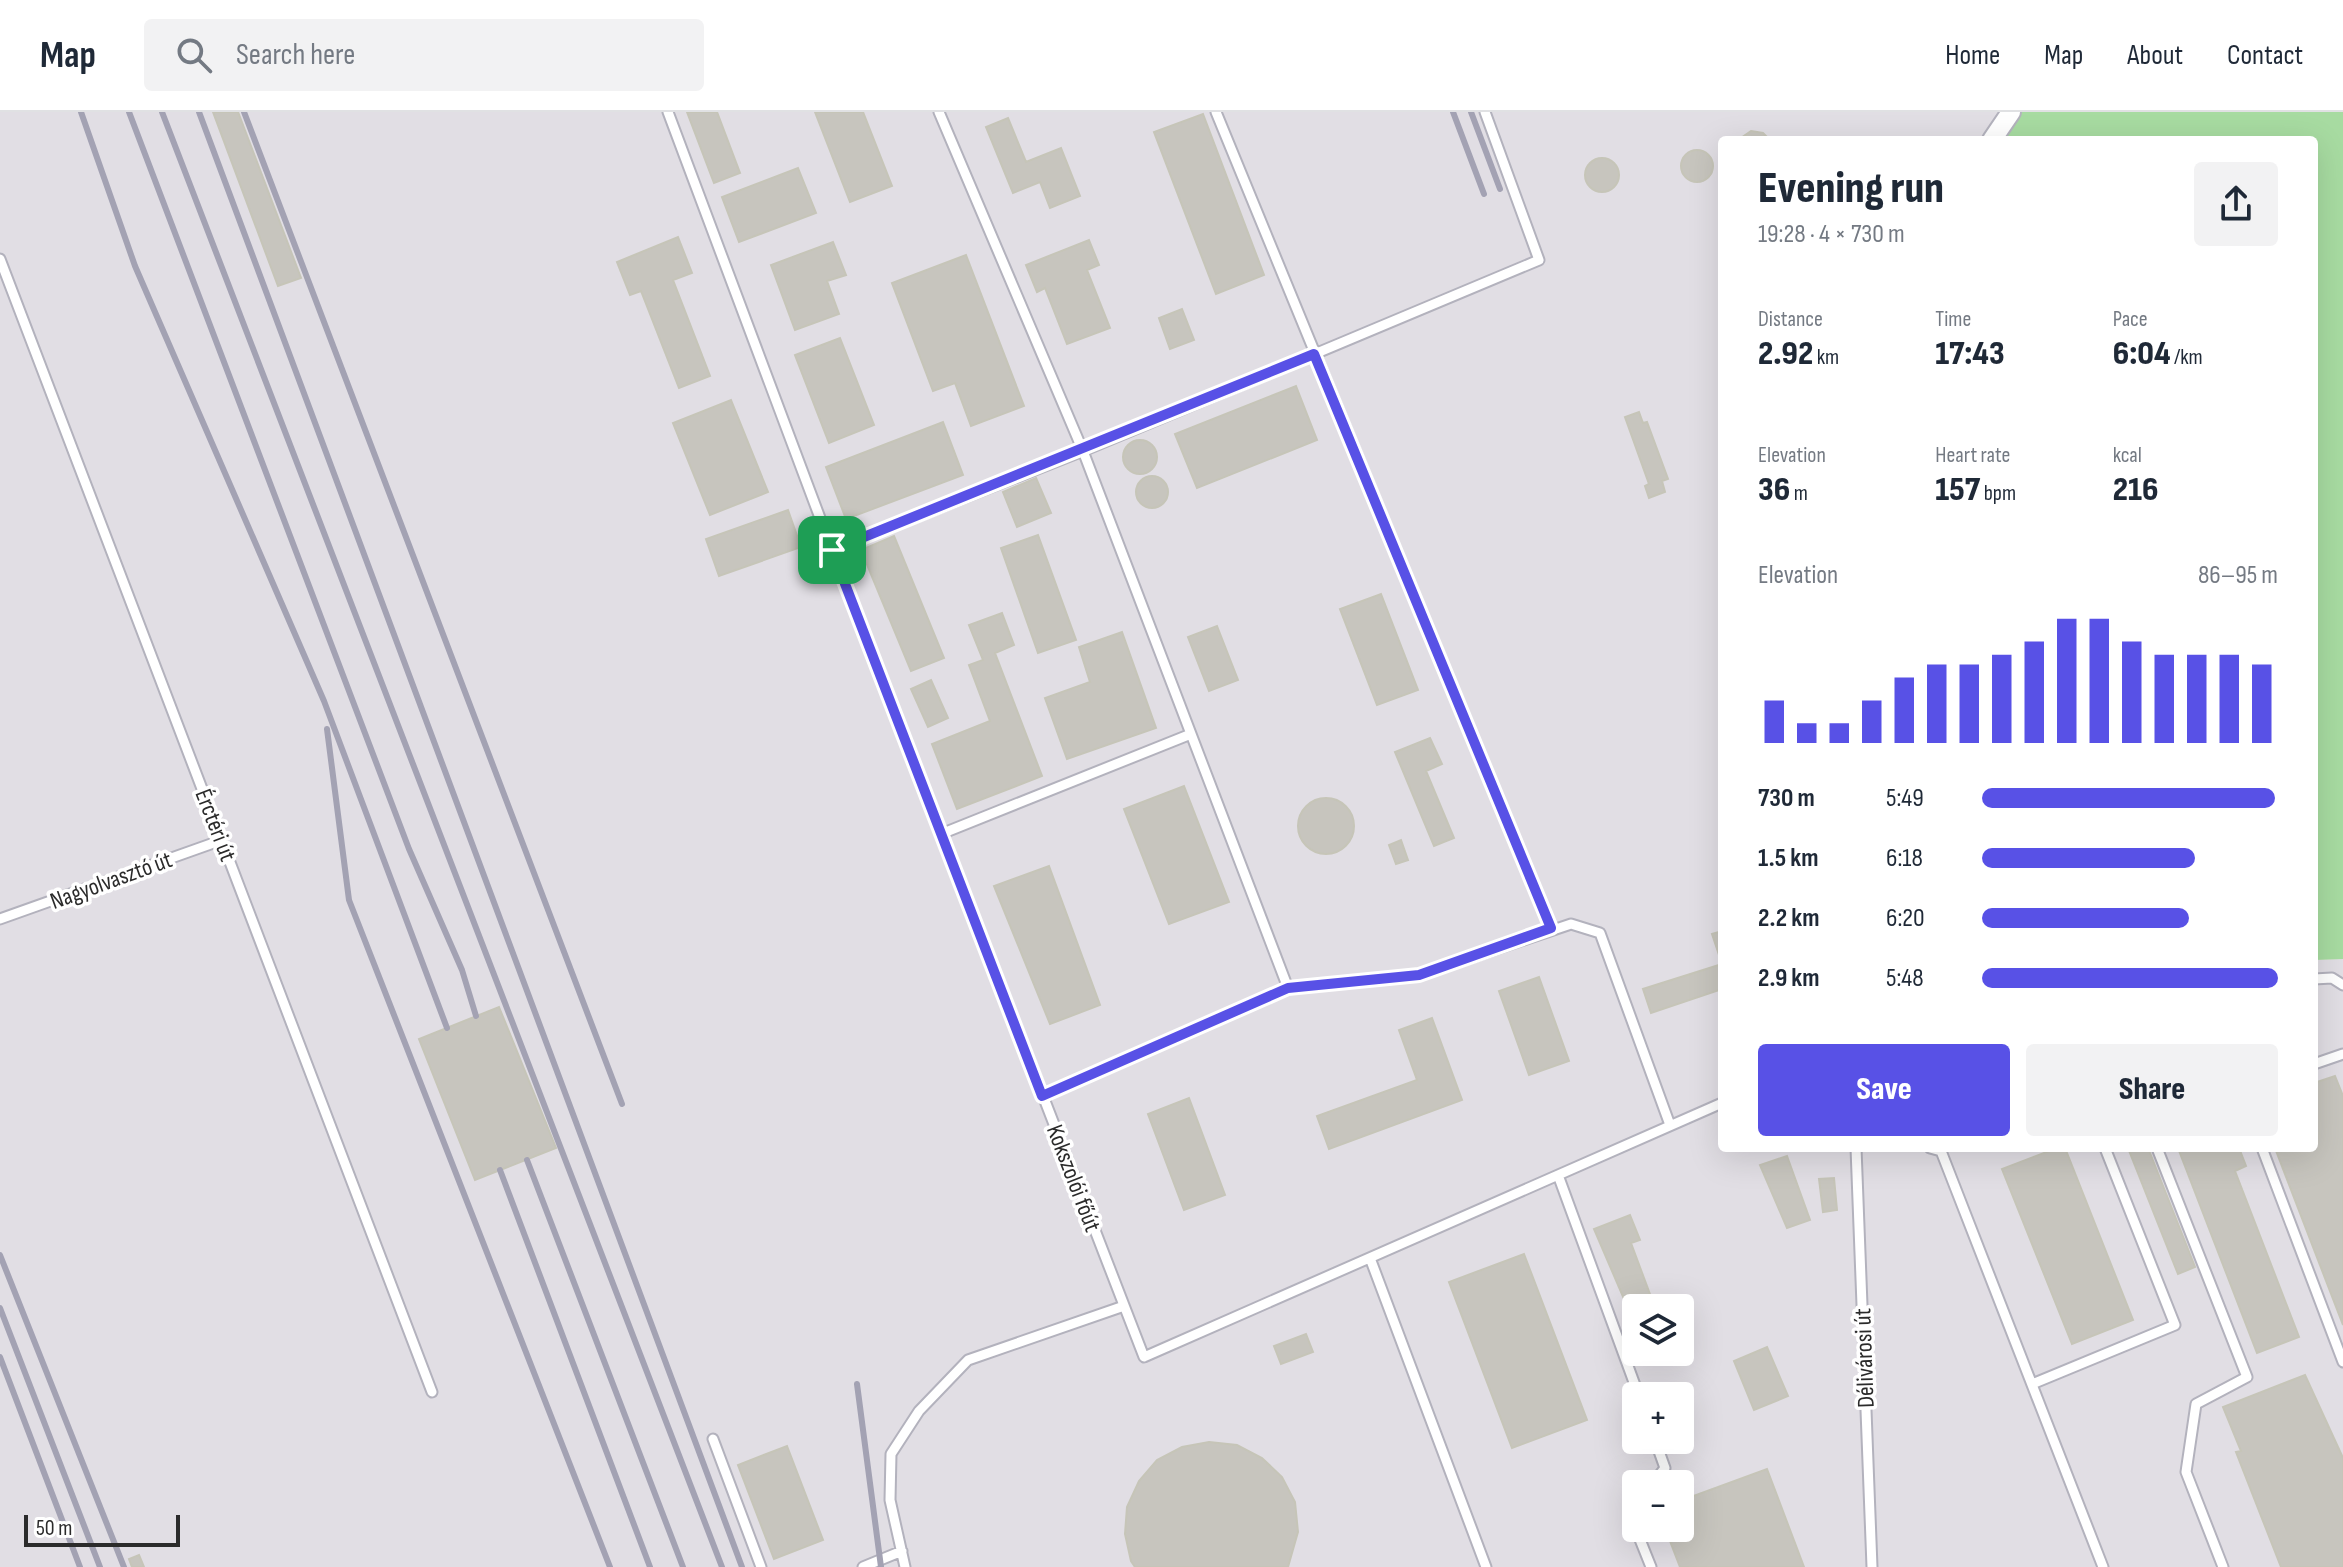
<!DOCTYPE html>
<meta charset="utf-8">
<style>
body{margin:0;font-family:"Sofia Sans Condensed",sans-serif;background:#f2f2f3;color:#1f2937;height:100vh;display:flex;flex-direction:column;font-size:30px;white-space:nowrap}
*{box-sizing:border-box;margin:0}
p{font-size:26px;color:#747a83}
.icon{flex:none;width:44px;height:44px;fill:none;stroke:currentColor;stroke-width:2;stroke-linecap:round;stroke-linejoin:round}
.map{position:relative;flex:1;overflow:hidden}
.details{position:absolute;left:1718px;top:24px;width:600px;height:1016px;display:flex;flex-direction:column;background:#fff;border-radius:8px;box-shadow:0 8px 32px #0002}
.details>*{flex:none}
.controls{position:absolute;left:1622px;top:1182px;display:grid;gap:16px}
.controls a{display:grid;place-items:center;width:72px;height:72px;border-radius:8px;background:#fff;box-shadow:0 8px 32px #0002;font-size:40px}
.scale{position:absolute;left:24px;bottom:20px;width:156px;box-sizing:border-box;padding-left:8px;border:4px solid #2b2b2b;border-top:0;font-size:22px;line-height:28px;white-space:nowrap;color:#2b2b2b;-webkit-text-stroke:6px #fff;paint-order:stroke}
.pin{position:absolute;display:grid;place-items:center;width:68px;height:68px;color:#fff;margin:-34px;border-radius:16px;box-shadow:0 4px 12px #0006}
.round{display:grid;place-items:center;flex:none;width:84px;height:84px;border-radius:8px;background:#f2f2f3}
.overview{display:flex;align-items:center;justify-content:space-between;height:136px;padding:0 40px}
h1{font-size:44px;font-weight:800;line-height:60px}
.metrics{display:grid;grid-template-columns:repeat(3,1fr);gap:12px;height:136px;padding:8px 40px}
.metrics div{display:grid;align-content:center}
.metrics b{font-size:34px;font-weight:800}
.metrics small{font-size:22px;font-weight:400}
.metrics p{font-size:22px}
.chart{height:224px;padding:16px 40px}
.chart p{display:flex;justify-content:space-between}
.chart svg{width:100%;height:144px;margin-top:8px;stroke:#5851e6;stroke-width:6}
.cta{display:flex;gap:16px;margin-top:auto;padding:16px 40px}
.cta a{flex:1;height:92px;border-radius:8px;background:#5851e6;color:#fff;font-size:32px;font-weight:800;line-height:92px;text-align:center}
.cta a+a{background:#f2f2f3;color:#1f2937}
ul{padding:0 40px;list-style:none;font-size:26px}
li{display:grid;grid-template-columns:128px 96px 1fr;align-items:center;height:60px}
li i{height:20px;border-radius:10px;background:#5851e6}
header{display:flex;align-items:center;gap:48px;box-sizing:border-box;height:112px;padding:0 40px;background:#fff;border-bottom:2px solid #e0e1e3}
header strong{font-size:38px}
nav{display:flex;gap:44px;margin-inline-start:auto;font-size:28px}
.search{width:560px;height:72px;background:#f2f2f3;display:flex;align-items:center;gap:20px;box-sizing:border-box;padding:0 28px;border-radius:8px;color:#747a83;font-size:30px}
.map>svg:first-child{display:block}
</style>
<header>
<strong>Map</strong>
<div class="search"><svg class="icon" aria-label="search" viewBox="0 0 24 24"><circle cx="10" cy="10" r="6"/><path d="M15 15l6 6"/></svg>Search here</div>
<nav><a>Home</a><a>Map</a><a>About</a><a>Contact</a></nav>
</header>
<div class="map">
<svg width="2343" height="1455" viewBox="0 0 2343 1455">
<rect width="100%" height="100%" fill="#ebe9df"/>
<path fill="#e1dee4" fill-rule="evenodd" d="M0 0H2014L1996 28H1722V1036H2314V848L2343 847V1455H0ZM1636 1196H1680V1240H1636ZM1636 1284H1680V1328H1636ZM1636 1372H1680V1416H1636Z"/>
<path fill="#a7dba1" d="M2014 0H2343V847L2314 848V28H1996Z"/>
<path fill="#c7c5be" stroke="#c6c5b8" stroke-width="2" d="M213 0H238L301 166 278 174Z
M687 0H717L740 61 714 71Z
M815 0H863L892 74 850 90Z
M1203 2 1264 163 1216 182 1154 20Z
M1008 6 1026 50 1061 36 1080 84 1050 96 1040 70 1013 81 986 15Z
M1751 19 1763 21 1770 28H1738Z
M1681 54a16 16 0 1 1 32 0a16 16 0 1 1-32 0Z
M1585 63a17 17 0 1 1 34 0a17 17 0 1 1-34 0Z
M798 56 816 101 739 130 722 85Z
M678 125 692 161 673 168 710 264 679 276 641 179 630 183 617 150Z
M1089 128 1099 153 1087 158 1110 216 1067 232 1045 176 1037 180 1026 153Z
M833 130 846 163 827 169 839 202 795 218 771 153Z
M966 143 1024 294 971 314 955 271 933 279 892 171Z
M1182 197 1194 228 1170 237 1159 206Z
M840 226 874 313 829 331 795 243Z
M1296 274 1317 328 1197 376 1175 322Z
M731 288 768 380 710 403 673 311Z
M1639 300 1643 311 1647 310 1668 367 1662 369 1665 380 1649 386 1645 374 1649 372 1625 305Z
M943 310 963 363 846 407 826 355Z
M1123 345a17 17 0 1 1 34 0a17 17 0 1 1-34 0Z
M1136 380a16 16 0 1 1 32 0a16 16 0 1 1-32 0Z
M1036 366 1051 401 1017 415 1003 380Z
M788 398 801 435 719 464 706 427Z
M1038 423 1076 528 1038 541 1001 436Z
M894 424 944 546 911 559 861 438Z
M1381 482 1418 578 1377 593 1340 497Z
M1002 501 1014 533 995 541 1042 664 957 697 932 632 990 609 969 553 983 548 969 513Z
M1217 514 1238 568 1209 579 1188 525Z
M1122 520 1156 616 1067 647 1045 586 1090 570 1079 535Z
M931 568 948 606 928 615 911 577Z
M1430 626 1442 652 1426 659 1454 726 1434 734 1395 640Z
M1184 674 1229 790 1169 812 1124 697Z
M1298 714a28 28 0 1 1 56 0a28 28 0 1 1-56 0Z
M1401 728 1408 748 1396 752 1389 733Z
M1049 754 1100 893 1050 912 994 774Z
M1722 819V877L1651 901 1643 877 1722 852 1712 822Z
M1539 865 1569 949 1529 963 1499 879Z
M499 895 556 1036 475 1068 419 927Z
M1432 906 1462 988 1329 1037 1317 1004 1417 968 1399 918Z
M2335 964 2343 984V1213L2275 1036H2314V971Z
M1189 986 1225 1083 1184 1098 1148 1002Z
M2057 1036H2065L2133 1208 2072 1232 2002 1057Z
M2128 1036H2148L2195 1155 2178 1162Z
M2178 1036H2239L2246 1054 2235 1059 2299 1225 2257 1241Z
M1787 1044 1810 1108 1787 1116 1760 1053Z
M1834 1066 1837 1098 1823 1100 1819 1067Z
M1630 1103 1640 1128 1631 1131 1651 1185 1627 1194 1594 1117Z
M1524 1142 1587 1308 1512 1336 1449 1170Z
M1306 1222 1313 1240 1281 1252 1274 1234Z
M1767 1235 1788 1284 1754 1298 1734 1249Z
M2305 1263 2343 1346V1455H2281L2236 1340 2241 1339 2223 1295Z
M1209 1330 1237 1333 1262 1346 1282 1365 1295 1390 1298 1420 1288 1455H1135L1131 1449 1125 1422 1127 1395 1139 1369 1157 1348 1182 1335Z
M787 1334 823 1428 774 1447 738 1353Z
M1767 1357 1804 1455H1680L1665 1416H1680V1389Z
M139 1443 144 1455H132L129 1447Z"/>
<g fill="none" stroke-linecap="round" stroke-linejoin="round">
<defs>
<path id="lane" d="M668 0 832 438 1144 1245 1722 991
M939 0 1083 339 1288 876
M1216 0 1551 816
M0 147 432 1280
M832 438 1083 339 1539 148 1485 0
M941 722 1191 622
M0 807 222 728
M2314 867 2332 866 2343 873
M2314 952 2343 942
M1042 984 1288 876 1419 863 1571 812 1600 821 1670 1013
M1856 1036 1872 1455
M1930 1036 1941 1039 2103 1455
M2157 1036 2247 1265 2196 1292 2186 1360 2223 1455
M2262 1036 2343 1250
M1558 1063 1639 1284
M1370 1146 1486 1455
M2032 1272 2175 1213 2105 1036
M713 1327 761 1455
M1652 1372 1665 1356 1655 1328
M1636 1392 1629 1400 1651 1455
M863 1455 902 1439
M905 1455 890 1388 891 1342 919 1299 968 1248 1124 1194"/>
<path id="street" d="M1992 28 2011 0"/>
</defs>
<use href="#lane" stroke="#b3b2bd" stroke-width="13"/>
<use href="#street" stroke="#b3b2bd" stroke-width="22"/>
<use href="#lane" stroke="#fff" stroke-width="9"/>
<use href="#street" stroke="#fff" stroke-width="18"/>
<path stroke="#a3a2b3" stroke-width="6" d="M81 0 135 154 324 589 447 916
M129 0 409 737 462 858 476 904
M162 0 722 1455
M199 0 742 1455
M244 0 622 992
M1453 0 1484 82
M1471 0 1500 77
M327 617 349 788 610 1455
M527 1048 683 1455
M500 1058 650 1455
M0 1143 124 1455
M0 1196 100 1455
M0 1245 80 1455
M857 1272 881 1455"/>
</g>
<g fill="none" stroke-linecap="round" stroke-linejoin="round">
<defs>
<path id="route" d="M1314 242 1551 816 1419 863 1288 876 1042 984 832 438Z"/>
</defs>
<use href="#route" stroke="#fff" stroke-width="16"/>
<use href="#route" stroke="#5851e6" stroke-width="10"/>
</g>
<g text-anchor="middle" stroke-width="7" stroke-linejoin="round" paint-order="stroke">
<g font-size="24" fill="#2b2b2b" stroke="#fff">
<text transform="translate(216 713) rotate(69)" y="8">Érctéri út</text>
<text transform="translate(111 768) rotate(-20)" y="8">Nagyolvasztó út</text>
<text transform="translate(1074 1066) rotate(69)" y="8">Kokszolói főút</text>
<text transform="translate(1864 1246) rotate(-92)" y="8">Délivárosi út</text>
</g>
</g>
</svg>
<div class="controls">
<a><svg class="icon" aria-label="layers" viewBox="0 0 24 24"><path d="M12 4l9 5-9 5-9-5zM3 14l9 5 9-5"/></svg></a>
<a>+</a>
<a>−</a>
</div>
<div class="scale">50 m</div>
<div class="pin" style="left:832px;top:438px;background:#1e9e55"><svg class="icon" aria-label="arrive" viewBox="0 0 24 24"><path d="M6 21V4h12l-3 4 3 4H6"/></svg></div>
<section class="details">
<div class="overview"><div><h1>Evening run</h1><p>19:28 · 4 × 730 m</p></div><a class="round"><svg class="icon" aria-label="share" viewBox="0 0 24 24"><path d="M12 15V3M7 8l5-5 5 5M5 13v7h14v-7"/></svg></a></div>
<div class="metrics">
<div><p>Distance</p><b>2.92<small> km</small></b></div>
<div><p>Time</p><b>17:43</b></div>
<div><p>Pace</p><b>6:04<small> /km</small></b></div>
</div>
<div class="metrics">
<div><p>Elevation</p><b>36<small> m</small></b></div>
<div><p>Heart rate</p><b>157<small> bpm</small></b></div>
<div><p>kcal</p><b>216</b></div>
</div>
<div class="chart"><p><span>Elevation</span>86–95 m</p>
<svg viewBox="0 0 160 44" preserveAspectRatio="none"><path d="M5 44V31M15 44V38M25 44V38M35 44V31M45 44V24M55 44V20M65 44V20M75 44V17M85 44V13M95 44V6M105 44V6M115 44V13M125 44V17M135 44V17M145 44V17M155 44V20"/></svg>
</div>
<ul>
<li><b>730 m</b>5:49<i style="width:99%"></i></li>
<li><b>1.5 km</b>6:18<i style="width:72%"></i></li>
<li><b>2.2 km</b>6:20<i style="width:70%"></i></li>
<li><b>2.9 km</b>5:48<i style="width:100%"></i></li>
</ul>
<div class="cta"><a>Save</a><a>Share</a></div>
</section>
</div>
